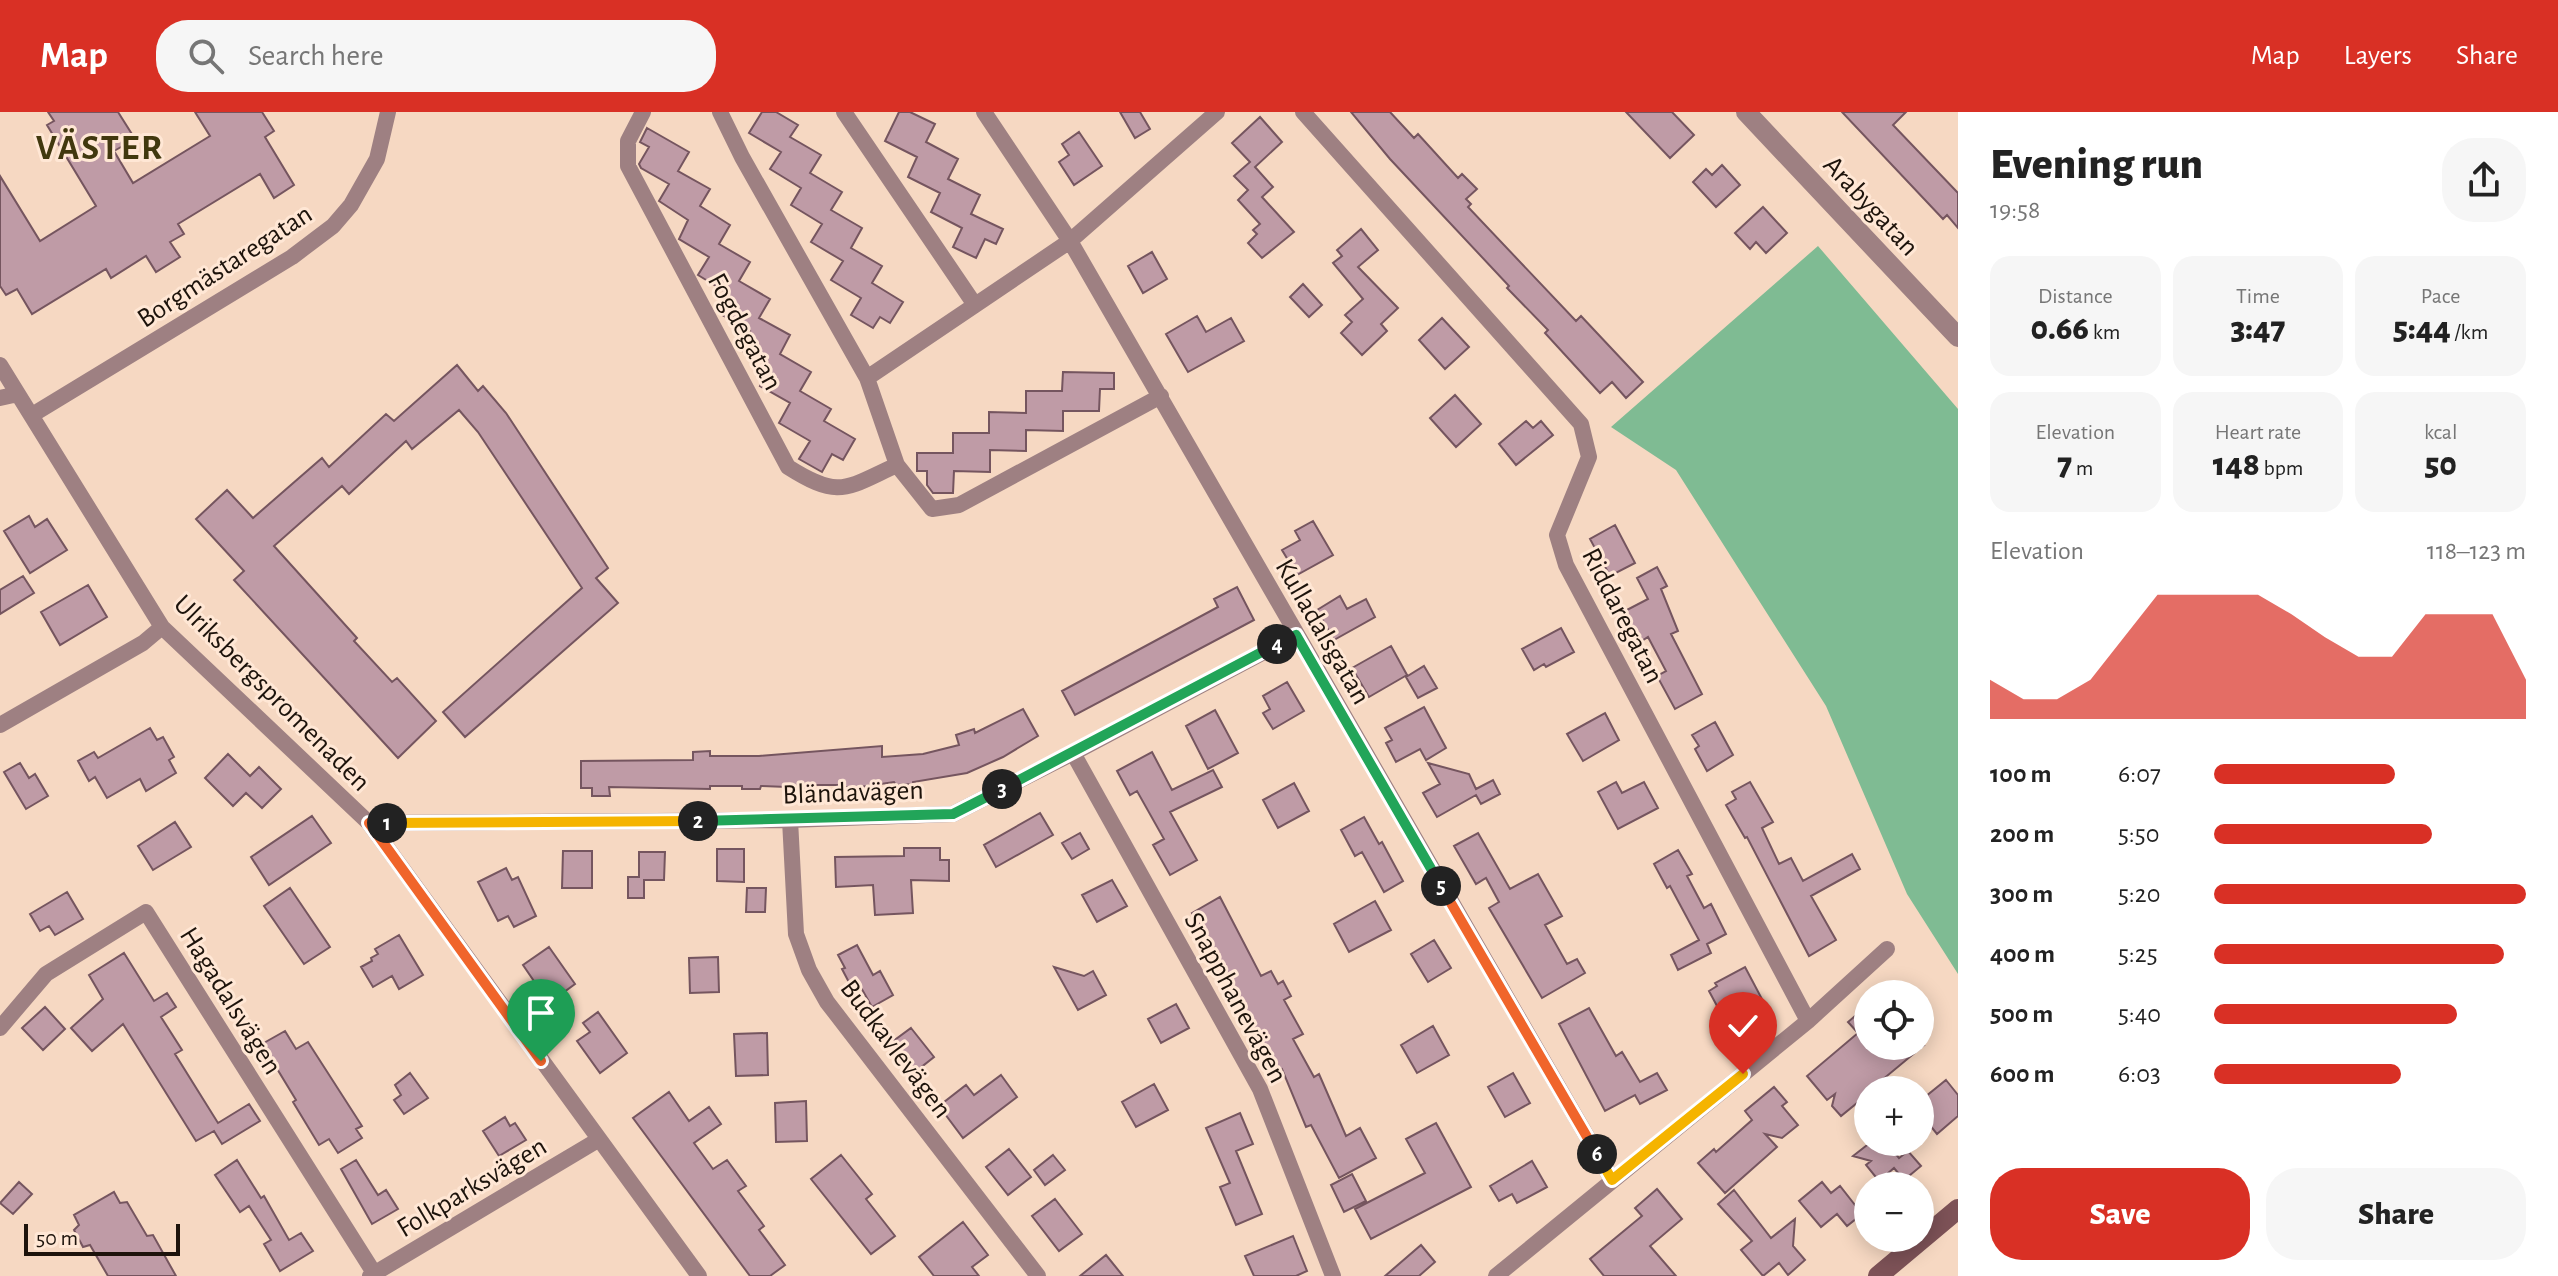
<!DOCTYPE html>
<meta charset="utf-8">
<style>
body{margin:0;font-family:"Alegreya Sans",sans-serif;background:#f6f6f6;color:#222;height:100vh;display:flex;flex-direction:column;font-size:30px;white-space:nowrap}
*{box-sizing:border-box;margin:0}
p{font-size:26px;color:#767676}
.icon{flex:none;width:44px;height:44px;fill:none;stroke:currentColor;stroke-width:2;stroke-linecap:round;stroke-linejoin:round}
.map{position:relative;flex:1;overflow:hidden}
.details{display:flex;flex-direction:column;background:#fff;width:600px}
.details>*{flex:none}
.controls{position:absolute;left:1854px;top:868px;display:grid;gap:16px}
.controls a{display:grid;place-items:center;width:80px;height:80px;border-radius:50%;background:#fff;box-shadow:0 4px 20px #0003;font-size:40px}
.scale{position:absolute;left:24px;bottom:20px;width:156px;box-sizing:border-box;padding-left:8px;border:4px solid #1d130b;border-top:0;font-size:22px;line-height:28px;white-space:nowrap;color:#1d130b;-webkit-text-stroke:6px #ffe7d5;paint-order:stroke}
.pin{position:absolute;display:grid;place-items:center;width:68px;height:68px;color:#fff;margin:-82px -34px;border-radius:50% 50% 50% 0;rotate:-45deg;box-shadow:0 0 8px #0007}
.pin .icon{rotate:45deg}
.km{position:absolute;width:40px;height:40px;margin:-20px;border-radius:50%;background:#222;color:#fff;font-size:22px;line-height:40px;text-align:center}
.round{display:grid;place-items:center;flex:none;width:84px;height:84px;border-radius:32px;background:#f6f6f6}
.summary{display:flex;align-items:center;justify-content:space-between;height:136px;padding:0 32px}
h1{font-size:44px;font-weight:800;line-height:60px}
.figures{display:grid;grid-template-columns:repeat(3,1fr);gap:12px;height:136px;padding:8px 32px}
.figures div{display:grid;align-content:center;border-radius:20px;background:#f6f6f6;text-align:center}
.figures b{font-size:34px;font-weight:800}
.figures small{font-size:22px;font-weight:400}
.figures p{font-size:22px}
.chart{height:224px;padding:16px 32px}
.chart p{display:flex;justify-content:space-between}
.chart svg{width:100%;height:144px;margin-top:8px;fill:#d93025;opacity:.7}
.cta{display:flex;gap:16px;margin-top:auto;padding:16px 32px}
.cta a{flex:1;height:92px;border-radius:32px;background:#d93025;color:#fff;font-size:32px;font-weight:800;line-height:92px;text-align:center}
.cta a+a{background:#f6f6f6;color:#222}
ul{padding:0 32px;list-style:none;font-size:26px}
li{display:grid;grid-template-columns:128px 96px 1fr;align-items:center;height:60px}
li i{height:20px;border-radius:10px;background:#d93025}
header{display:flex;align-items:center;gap:48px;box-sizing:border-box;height:112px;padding:0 40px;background:#d93025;color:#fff}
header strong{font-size:38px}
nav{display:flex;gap:44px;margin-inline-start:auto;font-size:28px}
.search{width:560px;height:72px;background:#f6f6f6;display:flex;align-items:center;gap:20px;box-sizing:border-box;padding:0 28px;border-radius:32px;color:#767676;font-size:30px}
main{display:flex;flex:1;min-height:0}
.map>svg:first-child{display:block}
</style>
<header>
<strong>Map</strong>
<div class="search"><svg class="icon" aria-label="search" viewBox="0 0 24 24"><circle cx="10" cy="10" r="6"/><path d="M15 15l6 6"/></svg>Search here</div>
<nav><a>Map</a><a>Layers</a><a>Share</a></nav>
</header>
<main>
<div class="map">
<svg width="1958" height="1164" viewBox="0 0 1958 1164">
<rect width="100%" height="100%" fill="#f6d8c2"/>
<path fill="#7fbb93" d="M1818 134 1958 297V862L1907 782 1826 594 1676 358 1611 315Z"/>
<path fill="#bf9ba6" stroke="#75555f" stroke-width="2" d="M48 0H118L135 27 114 39 133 71 210 24 195 0H262L274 19 265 25 294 73 274 86 260 62 178 112 184 122 170 130 180 145 156 160 146 144 111 166 106 157 32 202 17 177 6 183 0 174V64L40 129 96 94 47 13 54 9Z
M762 0H776L798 13 790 25 821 43 810 61 842 80 831 98 862 116 851 136 882 154 872 171 903 190 890 211 880 205 873 216 851 203 861 186 831 168 843 149 811 130 822 112 791 93 801 76 770 57 781 40 749 21Z
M899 0H910L935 12 926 30 958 47 948 67 980 83 971 102 1003 117 996 132 985 127 976 146 953 135 962 116 931 100 940 81 908 65 917 45 885 29Z
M1120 0H1140L1150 17 1135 26Z
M1351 0H1390L1414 26 1418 22 1458 66 1462 62 1477 77 1466 87 1471 92 1468 95 1576 209 1581 204 1643 270 1626 286 1612 270 1600 281 1545 221 1548 218 1507 176 1509 174 1390 47Z
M1626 0H1672L1694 23 1670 46Z
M1842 0H1906L1893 13 1958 81V116L1947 103 1943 107Z
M1260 5 1282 30 1255 55 1273 75 1262 85 1294 120 1262 146 1248 131 1257 122 1253 118 1260 112 1238 88 1248 78 1234 64 1250 50 1232 31Z
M647 16 689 40 678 59 710 77 700 94 730 113 719 132 750 150 739 169 770 187 759 206 790 223 780 242 811 260 800 279 831 297 824 309 855 327 843 348 832 342 822 360 799 347 810 329 779 311 790 291 760 274 770 255 739 237 750 219 719 201 729 182 698 163 709 145 679 127 688 108 659 89 669 72 641 56 639 52 649 35 640 30Z
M1079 20 1102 54 1074 73 1059 50 1069 43 1062 32Z
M1722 53 1740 73 1716 95 1693 70 1706 57 1712 63Z
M1763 95 1787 121 1766 141 1756 130 1750 137 1735 121Z
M1361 117 1378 138 1358 155 1398 196 1381 212 1387 219 1362 243 1341 221 1352 210 1345 203 1363 187 1333 151 1342 144 1337 138Z
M1152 140 1167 167 1143 181 1128 154Z
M1303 172 1322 193 1309 205 1290 185Z
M1197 204 1206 220 1231 206 1244 229 1188 260 1166 222Z
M1442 206 1469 235 1445 257 1419 228Z
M457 253 478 279 483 274 506 301 608 456 596 466 618 491 465 625 443 600 582 476 478 320 459 298 412 337 406 329 349 382 342 374 274 434 357 526 354 529 392 570 397 566 436 609 398 646 234 468 244 459 196 407 227 378 253 406 322 346 329 355 386 302 394 309Z
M1063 260 1114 261V277H1100L1099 299H1063V319L1026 318V339L990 338V360L954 359 953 381H933L927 373V359H917V341H953V321H989V300L1026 301V279H1062Z
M1455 283 1481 312 1456 335 1430 306Z
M1526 309 1533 316 1541 309 1553 323 1516 353 1499 332Z
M29 404 35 415 47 407 67 438 30 461 4 419Z
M1313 409 1333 443 1297 463 1282 438 1300 428 1295 419Z
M1615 413 1635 451 1610 464 1590 427Z
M1657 455 1667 474 1661 477 1678 519 1671 522 1702 582 1675 597 1657 564 1666 559 1648 525 1640 530 1623 500 1648 487 1637 466Z
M23 464 34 481 0 502V478Z
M88 473 107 505 60 533 41 500Z
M1237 475 1254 508 1075 603 1062 579 1218 495 1214 487Z
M1340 484 1347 497 1366 487 1375 505 1334 528 1317 498Z
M1561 516 1574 540 1546 555 1544 552 1534 558 1522 537Z
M1391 534 1407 563 1369 585 1352 556Z
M1424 554 1437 576 1418 586 1406 565Z
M1287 570 1304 599 1273 617 1263 601 1270 597 1263 584Z
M1424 595 1446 636 1426 648 1420 637 1396 650 1386 631 1392 628 1385 616Z
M1023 597 1038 624 1003 645 967 661 913 670V672L896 673 894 670 860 675H842V673H812V676L761 674 760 677H742V674H710V677L609 675 610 684H592V676H581V649L693 648V640L710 639V644H759L882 634V645L923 642 959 633 956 623 974 617 975 621Z
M1215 598 1238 641 1208 657 1186 614Z
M1605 601 1619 628 1583 649 1567 622Z
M1715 610 1733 643 1707 659 1695 637 1699 634 1692 623Z
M150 616 157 628 163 625 174 645 169 648 176 661 146 679 140 667 107 686 95 665 89 669 78 649 94 640 98 646Z
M1152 640 1172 678 1213 658 1222 675 1170 700 1197 748 1170 763 1153 733 1164 727 1137 679 1130 683 1117 659Z
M228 642 250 664 259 655 281 677 262 696 246 681 233 694 205 666Z
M20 651 29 666 35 662 48 684 26 697 4 660Z
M1428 651 1469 662 1476 677 1493 668 1500 682 1481 692 1476 683 1437 705 1423 681 1440 672Z
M1616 670 1622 681 1644 670 1658 696 1618 717 1598 680Z
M1750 670 1773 710 1762 716 1779 752 1791 746 1803 769 1852 742 1860 757 1811 784 1836 828 1809 844 1747 725 1745 726 1726 693 1736 687 1732 680Z
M1294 671 1309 699 1278 716 1263 688Z
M1040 701 1053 723 996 755 984 733Z
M312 704 331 731 269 773 251 745Z
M1364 705 1379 732 1382 730 1403 769 1384 780 1362 740 1355 744 1341 718Z
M175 710 191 735 153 758 138 734Z
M1080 721 1089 737 1072 747 1062 731Z
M1478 721 1510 777 1538 762 1562 804 1545 813 1567 852 1577 847 1585 861 1542 886 1489 796 1499 790 1486 766 1476 772 1454 734Z
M904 736H940V748H949V769L911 768 913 801 875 803 873 773 836 775 835 745 904 744Z
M717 737H744V770L717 769Z
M1678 738 1692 762 1687 764 1704 796 1711 792 1726 822 1707 832 1711 841 1678 858 1671 843 1699 828 1670 774 1667 776 1654 752Z
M563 739H592V776H562Z
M639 740H665L664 768H644V786H628V765H639Z
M506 756 512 768 518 765 536 804 514 815 508 804 498 809 478 770Z
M1112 768 1127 794 1097 810 1082 783Z
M290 776 330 835 304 852 264 794Z
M747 776H766L765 800H746Z
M67 780 83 807 55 823 49 814 40 819 30 802Z
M1220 785 1261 864 1271 859 1278 872 1283 869 1291 884 1284 888 1303 922 1293 927 1314 965 1319 962 1346 1024 1360 1016 1376 1046 1339 1066 1311 1013 1306 1015 1282 957 1276 960 1226 865 1229 863 1192 801Z
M1375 789 1391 818 1349 840 1334 812Z
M399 823 423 863 399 877 392 864 373 875 361 855 372 849 371 846 378 842 375 837Z
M1434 828 1451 856 1428 870 1411 842Z
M857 833 873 863 880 859 893 883 872 895 859 872 852 876 842 857 845 856 838 843Z
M549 835 575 872 549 891 523 853Z
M124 841 154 889 167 881 176 895 161 905 182 938 175 942 218 1011 249 992 260 1009 222 1032 214 1019 196 1029 123 912 92 939 71 916 103 887 89 863Z
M718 845 719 880 690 881 689 846Z
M1054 855 1084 864 1093 859 1106 883 1078 898Z
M1745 855 1763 889 1724 907 1709 879 1717 874 1715 871Z
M1176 892 1189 916 1161 931 1148 907Z
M1868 893V934H1923L1882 968 1891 978H1868V982L1841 1004 1832 994 1835 982 1827 988 1807 964 1858 921 1848 910Z
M45 895 65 917 43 938 22 916Z
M1589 896 1616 944 1622 940 1640 970 1657 961 1667 978 1640 992 1635 983 1605 999 1559 912Z
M598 900 627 941 600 961 577 929 590 920 583 911Z
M1433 914 1449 943 1417 961 1401 933Z
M911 916 934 945 915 960 892 930Z
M285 919 296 937 308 930 362 1014 356 1017 362 1026 338 1041 329 1027 319 1033 293 990 296 988 262 932Z
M767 921 768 963 736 964 734 922Z
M410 961 428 986 404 1002 394 988 401 983 395 973Z
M1513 961 1530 991 1505 1005 1488 975Z
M1001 963 1017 985 963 1026 939 994 966 973 974 983Z
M1946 968 1958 983V1004L1937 1022 1920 1001V989Z
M1154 972 1168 998 1136 1015 1122 990Z
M1774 975 1787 990 1782 994 1798 1013 1782 1026 1765 1022 1777 1035 1725 1081 1698 1051 1714 1037 1716 1040 1752 1008 1745 999Z
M669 980 689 1009 709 995 721 1012 694 1031 713 1057 727 1048 746 1074 738 1079 764 1114 759 1118 785 1153 770 1164H750L633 1006Z
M806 989 807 1029 776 1030 775 991Z
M1240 1001 1253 1032 1236 1039 1262 1102 1236 1113 1220 1075 1230 1071 1206 1016Z
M505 1005 510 1014 515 1011 526 1028 499 1044 483 1019Z
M1436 1011 1471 1075 1371 1127 1355 1097 1425 1061 1406 1027Z
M1871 1030H1886L1899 1046 1908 1039 1921 1054 1904 1068 1894 1056 1879 1069 1866 1053 1871 1049 1853 1044Z
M1009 1037 1031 1065 1008 1083 986 1055Z
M841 1043 872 1082 866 1087 895 1124 871 1142 811 1067Z
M1053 1043 1065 1058 1045 1073 1034 1058Z
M237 1048 261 1086 264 1084 289 1128 301 1121 313 1139 280 1159 264 1132 271 1128 249 1094 240 1100 215 1063Z
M356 1048 378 1083 386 1078 398 1097 372 1112 341 1057Z
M1532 1049 1547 1075 1517 1091 1512 1082 1499 1089 1490 1074Z
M1352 1062 1366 1089 1344 1100 1331 1073Z
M19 1070 32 1082 13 1102 0 1091Z
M1822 1070 1831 1081 1840 1074 1862 1102 1847 1114 1837 1102 1821 1115 1799 1089Z
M1657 1077 1682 1107 1650 1134 1676 1164H1604L1590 1147 1642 1104 1635 1096Z
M1734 1078 1771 1126 1795 1107 1793 1134 1805 1148 1788 1163 1779 1151 1763 1164 1741 1138 1752 1129 1718 1092Z
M114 1080 120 1091 127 1090 147 1124 153 1123 176 1164H108L90 1133 83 1135 74 1118 79 1113 74 1103Z
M1055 1087 1082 1122 1059 1139 1032 1104Z
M963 1110 988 1143 972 1155 979 1164H934L919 1145Z
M1293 1124 1307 1159 1296 1164H1254L1245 1144Z
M1421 1133 1435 1150 1419 1164H1385Z
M1106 1143 1123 1164H1080Z"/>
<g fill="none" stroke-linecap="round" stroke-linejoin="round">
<path stroke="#9e8082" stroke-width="16" d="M643 0 628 29V54L788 355C840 388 846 376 897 353
M720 0 742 45 867 266 897 353 932 397 959 393 1161 284
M844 0 975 193
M984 0 1070 129 1612 1068
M1303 0 1581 312 1589 345 1557 423 1566 453 1808 909
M0 253 162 515 369 711 699 1164
M867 266 1070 129 1217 0
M0 286 18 282
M32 303 292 145 333 114 351 93 377 47 388 0
M0 613 143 531 162 515
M1073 641 1260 977 1333 1164
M790 708 796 822 809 858 827 890 1038 1164
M369 711 790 708 953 702 1073 641 1296 523
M0 916 46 862 146 800 376 1164
M370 1164 598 1028
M1496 1164 1808 909 1887 837"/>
<path stroke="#9e8082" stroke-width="20" d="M1746 0 1958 225"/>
<path stroke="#7d5257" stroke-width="20" d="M1878 1164 1958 1097"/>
</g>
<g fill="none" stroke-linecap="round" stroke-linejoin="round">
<defs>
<path id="split-1" d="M387 711H369L541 949"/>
<path id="split-2" d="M387 711 698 709"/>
<path id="split-3" d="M698 709 953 702 1002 677"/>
<path id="split-4" d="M1002 677 1277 532"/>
<path id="split-5" d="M1277 532 1296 523 1441 774"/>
<path id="split-6" d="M1441 774 1597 1042"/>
<path id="split-7" d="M1597 1042 1612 1068 1743 962"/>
</defs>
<use href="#split-1" stroke="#fff" stroke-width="16"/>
<use href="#split-2" stroke="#fff" stroke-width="16"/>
<use href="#split-3" stroke="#fff" stroke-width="16"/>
<use href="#split-4" stroke="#fff" stroke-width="16"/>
<use href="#split-5" stroke="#fff" stroke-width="16"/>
<use href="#split-6" stroke="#fff" stroke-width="16"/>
<use href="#split-7" stroke="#fff" stroke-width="16"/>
<use href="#split-1" stroke="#f0652b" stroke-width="10"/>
<use href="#split-2" stroke="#f5b400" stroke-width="10"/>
<use href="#split-3" stroke="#22a559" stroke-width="10"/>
<use href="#split-4" stroke="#22a559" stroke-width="10"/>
<use href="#split-5" stroke="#22a559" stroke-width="10"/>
<use href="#split-6" stroke="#f0652b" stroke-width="10"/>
<use href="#split-7" stroke="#f5b400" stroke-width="10"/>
</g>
<g text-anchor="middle" stroke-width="6" stroke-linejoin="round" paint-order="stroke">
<g font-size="28" fill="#1d130b" stroke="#ffe7d5">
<text transform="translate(1872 93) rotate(47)" y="10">Arabygatan</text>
<text transform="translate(224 153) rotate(-33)" y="10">Borgmästaregatan</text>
<text transform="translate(746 219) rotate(62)" y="10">Fogdegatan</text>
<text transform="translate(1624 503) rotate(63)" y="10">Riddaregatan</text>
<text transform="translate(1324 519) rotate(60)" y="10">Kulladalsgatan</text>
<text transform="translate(273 580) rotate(45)" y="10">Ulriksbergspromenaden</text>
<text transform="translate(853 679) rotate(-2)" y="10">Bländavägen</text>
<text transform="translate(1237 885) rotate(62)" y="10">Snapphanevägen</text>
<text transform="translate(232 888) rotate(58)" y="10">Hagadalsvägen</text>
<text transform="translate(897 936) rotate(53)" y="10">Budkavlevägen</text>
<text transform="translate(471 1074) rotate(-31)" y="10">Folkparksvägen</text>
</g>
<g font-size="36" font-weight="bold" letter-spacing="2" fill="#41380e" stroke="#ffe7d5">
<text x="100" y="47">VÄSTER</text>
</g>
</g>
</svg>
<div class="controls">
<a><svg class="icon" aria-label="locate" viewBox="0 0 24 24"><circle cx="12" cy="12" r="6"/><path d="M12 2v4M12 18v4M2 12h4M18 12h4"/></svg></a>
<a>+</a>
<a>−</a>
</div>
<div class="scale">50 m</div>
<div class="pin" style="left:541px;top:949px;background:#1e9e55"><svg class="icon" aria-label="arrive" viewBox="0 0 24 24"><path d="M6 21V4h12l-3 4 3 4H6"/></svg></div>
<div class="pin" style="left:1743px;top:962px;background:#d93025"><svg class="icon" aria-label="check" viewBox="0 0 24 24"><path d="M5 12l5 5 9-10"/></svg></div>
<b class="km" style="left:387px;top:711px">1</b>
<b class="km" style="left:698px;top:709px">2</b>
<b class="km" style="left:1002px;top:677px">3</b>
<b class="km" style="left:1277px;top:532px">4</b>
<b class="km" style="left:1441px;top:774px">5</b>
<b class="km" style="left:1597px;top:1042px">6</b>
</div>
<section class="details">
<div class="summary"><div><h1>Evening run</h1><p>19:58</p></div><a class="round"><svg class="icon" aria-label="share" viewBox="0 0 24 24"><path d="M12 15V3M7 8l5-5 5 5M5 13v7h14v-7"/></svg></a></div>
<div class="figures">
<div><p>Distance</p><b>0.66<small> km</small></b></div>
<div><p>Time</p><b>3:47</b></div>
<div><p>Pace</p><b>5:44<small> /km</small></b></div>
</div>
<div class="figures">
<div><p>Elevation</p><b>7<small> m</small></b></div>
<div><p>Heart rate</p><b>148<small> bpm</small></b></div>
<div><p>kcal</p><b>50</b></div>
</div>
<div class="chart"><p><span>Elevation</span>118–123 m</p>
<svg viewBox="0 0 160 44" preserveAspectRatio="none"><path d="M0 44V32L10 38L20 38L30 32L40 19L50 6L60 6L70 6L80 6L90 12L100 19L110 25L120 25L130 12L140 12L150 12L160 32V44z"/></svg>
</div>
<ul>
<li><b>100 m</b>6:07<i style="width:58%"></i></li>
<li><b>200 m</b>5:50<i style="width:70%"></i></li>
<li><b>300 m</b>5:20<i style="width:100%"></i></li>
<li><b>400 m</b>5:25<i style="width:93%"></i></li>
<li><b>500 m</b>5:40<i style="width:78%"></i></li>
<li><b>600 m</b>6:03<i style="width:60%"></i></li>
</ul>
<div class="cta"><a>Save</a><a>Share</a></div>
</section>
</main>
